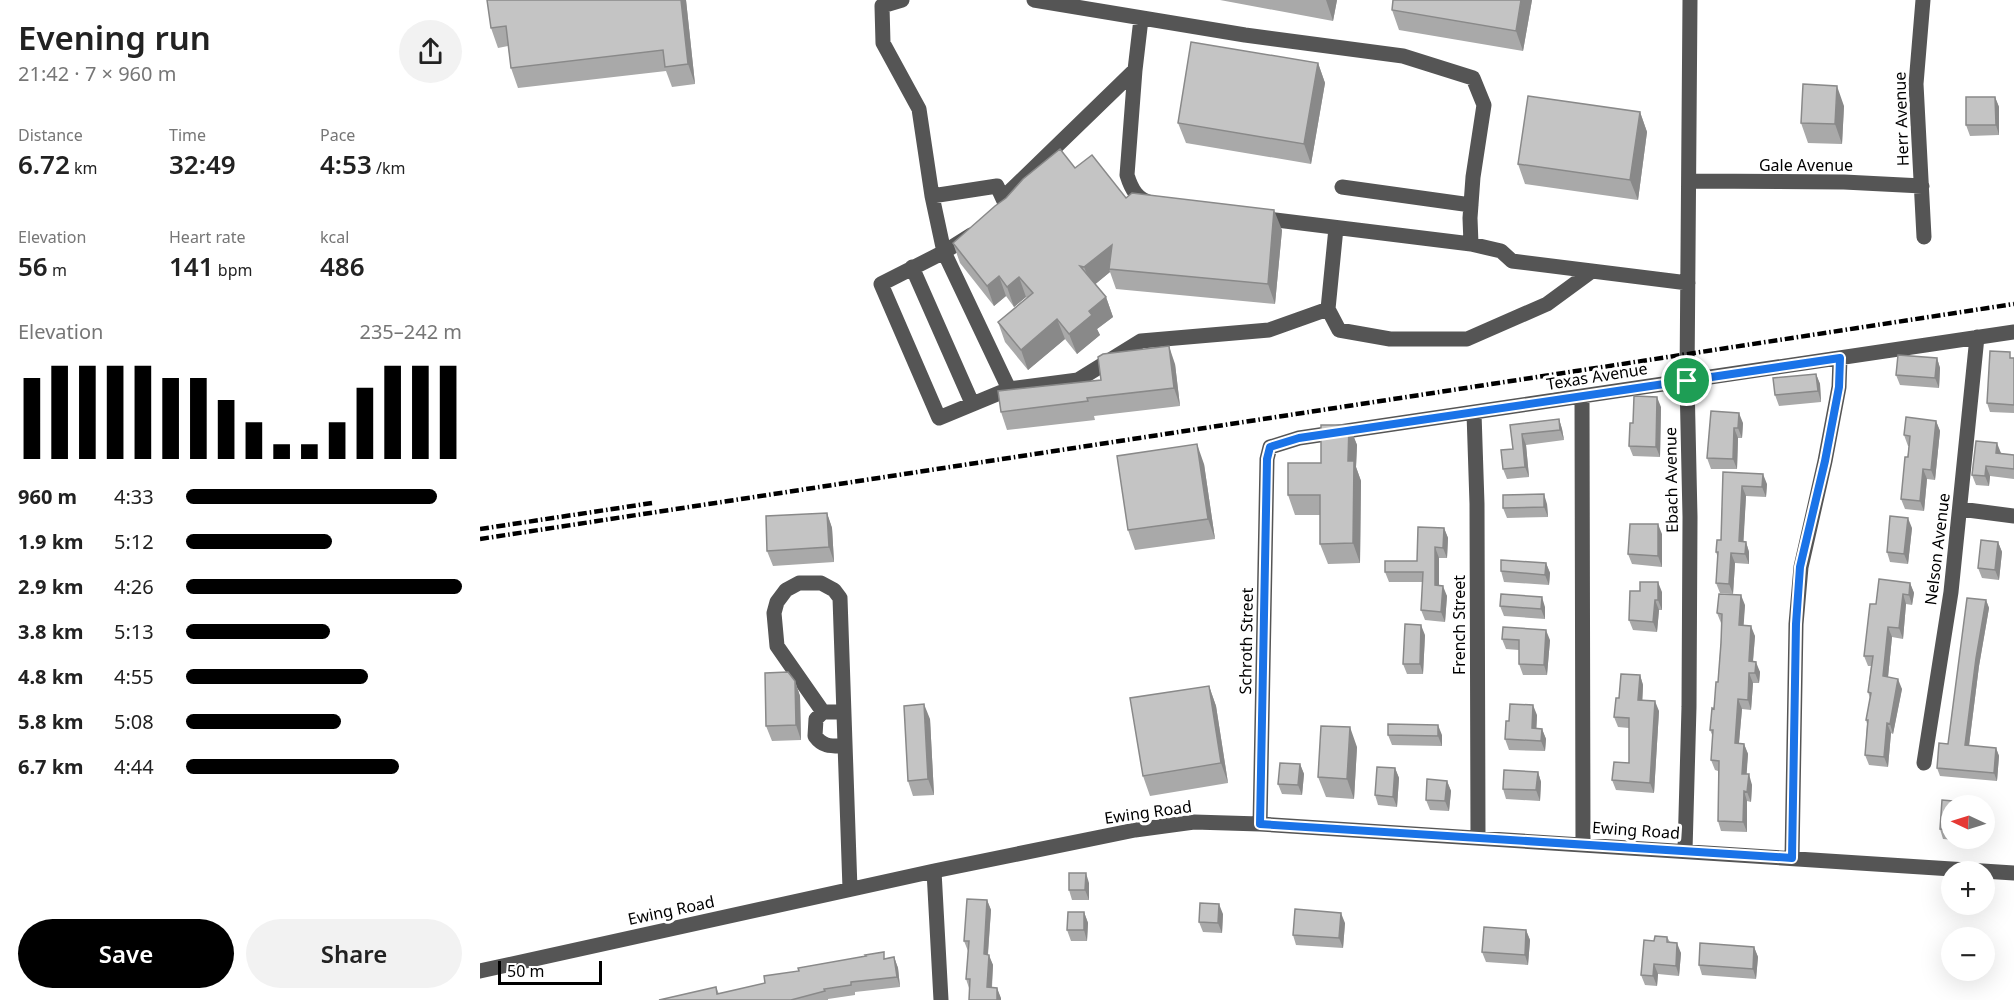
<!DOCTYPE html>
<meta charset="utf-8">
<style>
body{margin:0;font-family:"Noto Sans",sans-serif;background:#f2f2f2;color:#222;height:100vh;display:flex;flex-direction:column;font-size:22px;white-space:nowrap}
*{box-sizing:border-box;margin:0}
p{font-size:20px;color:#767676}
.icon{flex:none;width:33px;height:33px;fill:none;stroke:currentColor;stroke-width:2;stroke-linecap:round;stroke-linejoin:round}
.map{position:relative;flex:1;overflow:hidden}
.side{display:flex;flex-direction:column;background:#fff;width:480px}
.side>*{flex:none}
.needle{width:39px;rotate:274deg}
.fabs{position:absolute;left:1461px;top:795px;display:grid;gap:12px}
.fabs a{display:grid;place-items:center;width:54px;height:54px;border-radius:50%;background:#fff;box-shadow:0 6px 24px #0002;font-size:30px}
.scale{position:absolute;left:18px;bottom:15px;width:104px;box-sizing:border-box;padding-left:6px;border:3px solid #000;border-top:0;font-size:16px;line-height:21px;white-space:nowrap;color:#000;-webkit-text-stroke:4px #fff;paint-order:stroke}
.pin{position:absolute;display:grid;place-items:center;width:51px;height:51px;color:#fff;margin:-26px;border:3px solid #fff;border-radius:50%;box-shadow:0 2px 6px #0007}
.round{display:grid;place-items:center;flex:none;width:63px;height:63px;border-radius:32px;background:#f2f2f2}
.headline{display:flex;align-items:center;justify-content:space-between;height:102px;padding:0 18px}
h1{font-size:33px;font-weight:600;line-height:45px}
.figures{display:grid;grid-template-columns:repeat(3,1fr);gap:9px;height:102px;padding:6px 18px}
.figures div{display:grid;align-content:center}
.figures b{font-size:26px;font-weight:600}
.figures small{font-size:16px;font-weight:400}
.figures p{font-size:16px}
.chart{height:168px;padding:12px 18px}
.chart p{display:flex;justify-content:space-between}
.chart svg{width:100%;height:108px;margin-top:6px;stroke:#000;stroke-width:6}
.cta{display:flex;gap:12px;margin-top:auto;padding:12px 18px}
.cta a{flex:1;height:69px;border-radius:36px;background:#000;color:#fff;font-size:24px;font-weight:600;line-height:69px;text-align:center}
.cta a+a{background:#f2f2f2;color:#222}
ul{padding:0 18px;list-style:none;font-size:20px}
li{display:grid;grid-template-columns:96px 72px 1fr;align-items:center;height:45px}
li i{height:15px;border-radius:8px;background:#000}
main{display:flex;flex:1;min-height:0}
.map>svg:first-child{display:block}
</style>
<main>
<section class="side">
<div class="headline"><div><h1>Evening run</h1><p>21:42 · 7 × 960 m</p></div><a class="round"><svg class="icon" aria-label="share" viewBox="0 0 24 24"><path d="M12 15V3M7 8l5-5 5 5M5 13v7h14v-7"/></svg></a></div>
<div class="figures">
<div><p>Distance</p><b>6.72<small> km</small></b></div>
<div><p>Time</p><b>32:49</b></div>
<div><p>Pace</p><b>4:53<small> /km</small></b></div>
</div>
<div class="figures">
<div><p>Elevation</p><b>56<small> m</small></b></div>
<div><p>Heart rate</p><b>141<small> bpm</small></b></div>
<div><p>kcal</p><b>486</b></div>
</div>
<div class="chart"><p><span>Elevation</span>235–242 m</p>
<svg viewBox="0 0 160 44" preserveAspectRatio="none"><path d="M5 44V11M15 44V6M25 44V6M35 44V6M45 44V6M55 44V11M65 44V11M75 44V20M85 44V29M95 44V38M105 44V38M115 44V29M125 44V15M135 44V6M145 44V6M155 44V6"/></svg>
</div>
<ul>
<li><b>960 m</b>4:33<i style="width:91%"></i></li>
<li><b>1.9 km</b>5:12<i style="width:53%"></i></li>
<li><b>2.9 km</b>4:26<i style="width:100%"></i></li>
<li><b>3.8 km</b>5:13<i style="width:52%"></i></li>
<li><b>4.8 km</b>4:55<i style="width:66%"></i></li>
<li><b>5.8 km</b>5:08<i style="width:56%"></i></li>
<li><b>6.7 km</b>4:44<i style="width:77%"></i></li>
</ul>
<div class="cta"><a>Save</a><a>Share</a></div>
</section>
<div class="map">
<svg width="1534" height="1000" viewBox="0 0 1534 1000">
<rect width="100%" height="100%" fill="#fff"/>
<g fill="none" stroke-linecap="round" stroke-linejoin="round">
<path stroke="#555" stroke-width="15" d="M422 0 402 6 403 43 439 109 452 196 464 252 529 389
M554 0 765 35 923 56 993 78 1004 105 993 177 990 218 991 244
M1443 0 1436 84 1444 237
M661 19 655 70 647 175C651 188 657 201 673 203
M1209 181 1364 182 1442 186
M862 187 991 205
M452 196 517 186 528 210 521 215
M523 198 655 70
M780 218 991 244 1021 251 1032 261 1208 283
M856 228 848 309 859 330 910 339H987L1067 304 1112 271
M491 235 464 252 401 284 459 418 529 389 598 380 661 341 789 330 848 309
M432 267 492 403
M1102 397 1103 844
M994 413 997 504 998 837
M1480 509 1534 516
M343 712 336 719 335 736C343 747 351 746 364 746
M363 712H343L297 646 294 613 297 602 306 590 319 583H341L354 590 360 598 370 889
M1444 763 1471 592 1497 337
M780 824 787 459 790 447 819 438 1534 332
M1205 851 1209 707 1210 517 1207 381 1210 0
M1312 858 1316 624 1321 567 1345 461 1359 387 1360 358
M454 871 461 1000
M0 971 454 871 655 830 714 822 780 824 1534 873"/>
<path stroke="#000" stroke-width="4.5" stroke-dasharray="9 3 1.5 3" stroke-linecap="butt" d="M0 529 172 503
M0 539 1534 304"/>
</g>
<path fill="#a9a9a9" d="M7 0H206L215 84 192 87 186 71 38 88 31 68 28 46 18 48 11 28Z
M740 0H857L853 21Z
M913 0H1052L1043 51 919 30 912 10Z
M838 63 845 83 831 164 706 143 698 123Z
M1515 97 1519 107V135L1490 136 1486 125Z
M1364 106 1362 144 1328 143 1321 123Z
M1160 112 1167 132 1158 200 1045 184 1038 164Z
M595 168 646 198 802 230 795 304 636 289 630 272 615 284 626 297 633 317 617 329 620 335 597 354 585 339 548 370 525 342 518 322 547 298 546 297 534 307 526 296 514 306 480 263 473 243Z
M1457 358 1460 368 1459 388 1420 385 1416 375Z
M1532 358H1534V413L1510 412 1507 403Z
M695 364 700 406 614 416 615 420 527 430 521 412 621 380Z
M1336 374 1340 384 1341 402 1299 406 1295 395Z
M1181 407 1180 457 1153 456 1149 446 1153 423Z
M1231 411 1263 423 1262 438H1258L1257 469H1231L1227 458Z
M1079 419 1082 429 1084 440 1046 445 1049 477 1027 479 1023 469 1033 449 1030 425Z
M1456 421 1460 431 1455 480 1447 479 1444 511 1425 509 1421 499 1429 446H1428L1424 435Z
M869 425 877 445 876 467 881 481 880 563 848 564 840 544V515H815L808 495 841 463Z
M1521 454 1534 455V479L1510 476 1509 486 1496 485 1492 475Z
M724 464 735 539 655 550 648 530Z
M1243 472 1287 484 1286 497 1266 496 1263 542H1266L1269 552V564L1255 563 1253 594 1240 593 1236 583 1238 558 1236 552 1241 540Z
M1067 504 1068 517 1027 518 1023 508Z
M347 513 352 528 354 562 293 566 287 551Z
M964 528 968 538 967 558H959V586L967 596 965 622 945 620 941 610 943 582H909L905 572 937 561Z
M1432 528 1428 564 1410 562 1407 552Z
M1182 534V567L1152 564 1148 554Z
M1518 542 1522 552 1519 580 1502 578 1498 568Z
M1066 563 1070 573 1069 585 1024 582 1021 571Z
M1430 583 1434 593 1432 605 1426 604 1423 639 1412 637 1408 677 1422 689 1413 734 1411 733 1408 767 1389 765 1385 755 1387 724 1386 720 1390 698 1388 692 1391 666H1388L1384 656 1396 604Z
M1182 592V610H1179L1177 632 1153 630 1149 620Z
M1506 600 1509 608 1499 666 1489 746 1516 748 1519 756 1517 781 1460 776 1457 768 1468 744Z
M1265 605 1263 625 1275 636 1273 662 1280 672 1279 683H1273L1271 710 1262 709 1259 743 1264 744 1268 754 1266 774 1272 785 1271 802 1267 801V832L1241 831 1238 821V771L1235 770 1231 760 1233 737 1230 730 1238 682 1242 623H1241L1237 613Z
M1020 606 1065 607V619L1024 616Z
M945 635 943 674H927L923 664Z
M1022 639 1070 640 1067 675H1043L1039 664V650L1026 649Z
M1160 675 1163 685 1162 700 1179 711 1174 793 1136 790 1132 780 1149 763V728L1138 727 1134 717 1139 698Z
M315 681 320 696 321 740 292 741 286 726Z
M729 686 736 706 748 783 670 796 663 776Z
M1057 715 1056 729H1062L1066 739 1065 751 1029 750 1025 739 1029 721Z
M450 719 454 795 433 796 428 781Z
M908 735H962V746L912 745Z
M877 747 874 799 846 797 838 777Z
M820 764 824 774 822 795 802 794 798 784Z
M915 768 919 778 917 807 898 805 895 795Z
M1058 772 1061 782 1060 801 1026 799 1023 789Z
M967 781 971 791 969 811 950 810 946 800Z
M1462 800 1484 802 1486 806H1472V838H1486V841L1463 839 1460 829Z
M609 883V900H592L589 890Z
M507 900 511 910 508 955 513 965 512 988H517L521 1000H489V988L486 979 488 951 484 941Z
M604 912 608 923 607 941H591L587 930Z
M743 914 742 933 723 932 719 922Z
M865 923 863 948 816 945 813 935Z
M1046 930 1050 940 1048 965 1006 962 1002 952Z
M1187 937 1190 942 1201 953 1199 976 1178 974 1177 986 1165 985 1161 975 1174 941Z
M1274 947 1278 957 1276 979 1222 975 1219 965Z
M414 957 418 968 420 987 375 992V995L348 999V1000H179L236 987 239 994 285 983 319 971Z"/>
<path fill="#898989" d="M201 0H206L215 84 208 64Z
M846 0H857L853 21Z
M1041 0H1052L1043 51 1036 31Z
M838 63 845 83 831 164 824 144Z
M1357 86 1364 106 1362 144 1355 124Z
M1515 97 1519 107V135L1516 125Z
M1160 112 1167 132 1158 200 1150 180Z
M794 210 802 230 795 304 788 284Z
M632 245 629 269 630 272 612 287 604 267Z
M519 276 526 296 514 306 507 286Z
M539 277 546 297 534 307 527 287Z
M626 297 633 317 617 329 620 335 597 354 589 334 609 311Z
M577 319 585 339 548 370 541 350Z
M689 346 695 364 700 406 694 388Z
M1457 358 1460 368 1459 388 1455 378Z
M1336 374 1340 384 1341 402 1338 391Z
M1177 397 1181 407 1180 457 1176 447Z
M1259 413 1263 423 1262 438 1258 428Z
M1079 419 1082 429 1084 440 1080 430Z
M1456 421 1460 431 1455 480 1451 470Z
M869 425 877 445 876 467 881 481 880 563 873 543 868 461Z
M1254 428 1258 438 1257 469 1253 459Z
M1042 434 1046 445 1049 477 1045 467Z
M1517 443 1521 453 1520 463 1516 453Z
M717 444 724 464 735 539 728 519Z
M1506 466 1510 476 1509 486 1505 476Z
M1443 469 1447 479 1444 511 1440 501Z
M1283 474 1287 484 1286 497 1282 487Z
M1262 486 1266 496 1263 551 1259 541Z
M1064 494 1067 504 1068 517 1064 507Z
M347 513 352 528 354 562 349 547Z
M1428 518 1432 528 1428 564 1424 554Z
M1178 524 1182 534V567L1178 556Z
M964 528 968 538 967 558 963 548Z
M1266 542 1269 552V564L1265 554Z
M1518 542 1522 552 1519 580 1515 570Z
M955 547 959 558V596L955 585Z
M1251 553 1255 563 1253 594 1249 584Z
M1066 563 1070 573 1069 585 1065 575Z
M1178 582 1182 592V610L1178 600Z
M1430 583 1434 593 1432 605 1429 595Z
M963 586 967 596 965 622 961 612Z
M1423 594 1426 604 1423 639 1419 628Z
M1261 595 1265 605 1263 635 1259 625Z
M1062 597 1065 607V619L1061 609Z
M1175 600 1179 610 1177 632 1173 622Z
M1506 600 1509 608 1499 666 1488 753 1485 745 1496 658Z
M941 625 945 635 943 674 940 664Z
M1271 626 1275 636 1272 671 1269 661Z
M1408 627 1412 637 1407 687 1403 676Z
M1066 630 1070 640 1067 675 1064 665Z
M1276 662 1280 672 1279 683 1275 673Z
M1269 673 1273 683 1271 710 1268 700Z
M1160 675 1163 685 1162 710 1158 700Z
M1418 679 1422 689 1413 734 1410 724Z
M315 681 320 696 321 740 316 725Z
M729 686 736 706 748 783 741 763Z
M1258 699 1262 709 1258 753 1255 743Z
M1175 701 1179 711 1174 793 1170 783Z
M444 704 450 719 454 795 448 779Z
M1053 705 1057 715 1056 739 1052 728Z
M1407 723 1411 733 1408 767 1404 757Z
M958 725 962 735V746L958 736Z
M870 727 877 747 874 799 867 779Z
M1062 729 1066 739 1065 751 1061 741Z
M1264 744 1268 754 1266 784 1262 774Z
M1516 748 1519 756 1517 781 1514 773Z
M820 764 824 774 822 795 818 785Z
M915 768 919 778 917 807 913 797Z
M1058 772 1061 782 1060 801 1056 790Z
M1269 774 1272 785 1271 802 1267 792Z
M967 781 971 791 969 811 965 801Z
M1264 791 1267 801V832L1263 822Z
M606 873 609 883V900L605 890Z
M507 900 511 910 507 964 504 954Z
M739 904 743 914 742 933 738 923Z
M604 912 608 923 607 941 604 930Z
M861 913 865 923 863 948 859 938Z
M1046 930 1050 940 1048 965 1045 955Z
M1197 943 1201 953 1199 976 1196 966Z
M1274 947 1278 957 1276 979 1273 969Z
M509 955 513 965 511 997 507 987Z
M414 957 418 968 420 987 417 977Z
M1174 964 1178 974 1177 986 1173 976Z
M517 988 521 998V1000H517Z"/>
<path fill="#c4c4c4" stroke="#898989" stroke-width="1.5" d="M7 0H201L208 64 185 67 183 50 31 68 26 26 11 28Z
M913 0H1041L1036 31 912 10Z
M711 42 838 63 824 144 698 123Z
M1323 84 1357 86 1355 124 1321 123Z
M1048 96 1160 112 1150 180 1038 164Z
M1486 97H1515L1516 125H1486Z
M580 149 595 168 612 155 646 198 652 193 794 210 788 284 629 269 632 245 604 267 600 266 626 297 609 311 612 315 589 334 577 319 541 350 518 322 553 293 539 277 527 287 519 276 507 286 473 243 515 206 526 198 543 179Z
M689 346 694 388 607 398 608 401 521 412 518 391 621 380 618 357 623 354Z
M1510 351 1530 352V358H1534V405L1507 403Z
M1418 355 1457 358 1455 378 1416 375Z
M1336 374 1338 391 1295 395 1293 378Z
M1154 396 1177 397 1176 447 1149 446 1150 423H1153Z
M1231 411 1259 413 1258 428H1254L1253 459 1227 458Z
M1426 417 1456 421 1451 470 1443 469 1440 501 1421 499 1425 457H1428L1430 436 1424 435Z
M1079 419 1080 430 1042 434 1045 467 1023 469 1021 450 1033 449 1030 425Z
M841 425H869L868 461H874L873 543 840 544V495H808V463H841Z
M1496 441 1517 443 1516 453 1534 455V469L1506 466 1505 476 1492 475Z
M717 444 728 519 648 530 637 456Z
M1243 472 1283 474 1282 487 1262 486 1259 541 1266 542 1265 554 1251 553 1249 584 1236 583 1238 552H1236L1237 540H1241Z
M1064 494V507L1023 508V495Z
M347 513 349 547 287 551 286 516Z
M1410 516 1428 518 1424 554 1407 552Z
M1150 524H1178V556L1148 554Z
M938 527 964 528 963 548 955 547V585L963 586 961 612 941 610 943 572H905V561H937Z
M1501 540 1518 542 1515 570 1498 568Z
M1021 560 1066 563 1065 575 1021 571Z
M1399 579 1430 583 1429 595 1423 594 1419 628 1408 627 1403 676 1418 679 1410 724 1407 723 1404 757 1385 755 1388 720H1386L1391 693 1388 692 1393 656H1384L1390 604H1396Z
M1160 582H1178V600H1175L1173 622 1149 620 1150 591H1160Z
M1021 594 1062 597 1061 609 1020 606Z
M1239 594 1261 595 1259 625 1271 626 1269 661 1276 662 1275 673H1269L1268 700 1258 699 1255 743 1264 744 1262 774H1269L1267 792 1264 791 1263 822 1238 821 1239 761 1231 760 1233 730H1230L1232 708 1234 709 1236 682H1238L1241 643 1242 614 1237 613Z
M1487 598 1506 600 1496 658 1485 745 1516 748 1514 773 1457 768 1459 743 1468 744Z
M925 624 941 625 940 664H923Z
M1023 627 1066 630 1064 665 1039 664V640L1022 639Z
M308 672 315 681 316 725 286 726 285 673Z
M1141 674 1160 675 1158 700 1175 701 1170 783 1132 780 1134 762 1149 763V718L1134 717 1136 698H1139Z
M729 686 741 763 663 776 650 698Z
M444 704 448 779 428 781 424 706Z
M1030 704 1053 705 1052 728 1062 729 1061 741 1025 739 1026 721H1029Z
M908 724 958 725V736L908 735Z
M841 726 870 727 867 779 838 777Z
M800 763 820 764 818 785 798 784Z
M897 767 915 768 913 797 895 795Z
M1024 770 1058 772 1056 790 1023 789Z
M947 779 967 781 965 801 946 800Z
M1462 800 1484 802V806H1472V830L1460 829Z
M589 873H606L605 890H589Z
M487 899 507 900 504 954 509 955 507 987 517 988V1000H489L490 979H486L489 941H484Z
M720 903 739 904 738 923 719 922Z
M815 909 861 913 859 938 813 935Z
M588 912H604V930H587Z
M1004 927 1046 930 1045 955 1002 952Z
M1175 936 1187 937V942L1197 943 1196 966 1174 964 1173 976 1161 975 1164 940 1174 941Z
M1220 943 1274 947 1273 969 1219 965Z
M404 952V959L414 957 417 977 371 982V985L344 989 345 991 311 1000H179L236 987 237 994 285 983 284 976 319 971 318 968 386 956 385 955Z"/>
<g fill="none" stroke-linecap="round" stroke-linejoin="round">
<defs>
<path id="route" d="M1360 358 1359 387 1345 461 1320 567 1316 624 1312 858 780 824 787 459 790 447 819 438Z"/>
</defs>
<use href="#route" stroke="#fff" stroke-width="12"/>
<use href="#route" stroke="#1a73e8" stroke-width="8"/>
</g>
<g text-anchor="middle" stroke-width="6" stroke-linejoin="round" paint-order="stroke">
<g font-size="16" fill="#000" stroke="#fff">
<text transform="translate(1421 119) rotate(-92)" y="6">Herr Avenue</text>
<text x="1326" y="171">Gale Avenue</text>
<text transform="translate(1117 376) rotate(-9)" y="6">Texas Avenue</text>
<text transform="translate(1191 480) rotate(-91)" y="6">Ebach Avenue</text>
<text transform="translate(1457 549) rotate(-83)" y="6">Nelson Avenue</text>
<text transform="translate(979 625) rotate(-90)" y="6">French Street</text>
<text transform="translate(766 641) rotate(-89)" y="6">Schroth Street</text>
<text transform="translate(668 812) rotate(-8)" y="6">Ewing Road</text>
<text transform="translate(1156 830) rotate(4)" y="6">Ewing Road</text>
<text transform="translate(191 910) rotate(-12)" y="6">Ewing Road</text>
</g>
</g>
</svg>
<div class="fabs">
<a><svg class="needle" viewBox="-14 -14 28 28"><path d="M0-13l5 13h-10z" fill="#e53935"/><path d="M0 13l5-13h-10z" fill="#767676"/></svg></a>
<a>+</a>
<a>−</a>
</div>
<div class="scale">50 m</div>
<div class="pin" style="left:1207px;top:381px;background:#1e9e55"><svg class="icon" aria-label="arrive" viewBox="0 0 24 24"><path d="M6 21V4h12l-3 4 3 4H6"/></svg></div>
</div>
</main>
